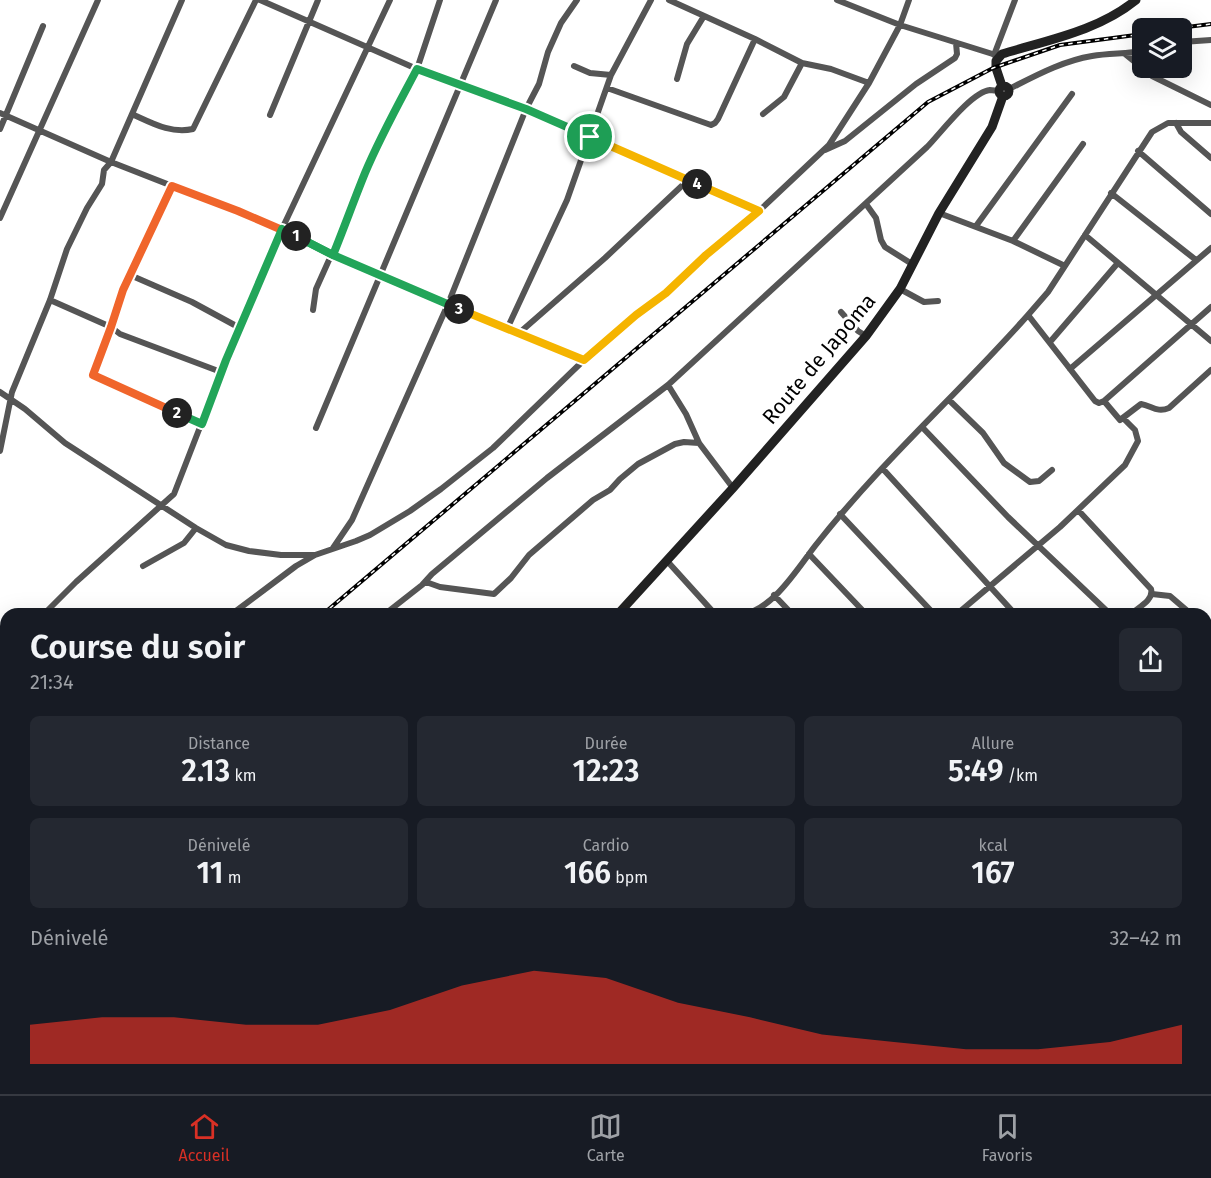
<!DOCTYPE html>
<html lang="fr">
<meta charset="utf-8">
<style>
body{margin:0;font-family:"Fira Sans",sans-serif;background:#242831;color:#f1f3f6;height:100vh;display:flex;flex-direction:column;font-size:22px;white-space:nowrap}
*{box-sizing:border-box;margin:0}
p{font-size:20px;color:#9ea1a6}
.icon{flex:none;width:33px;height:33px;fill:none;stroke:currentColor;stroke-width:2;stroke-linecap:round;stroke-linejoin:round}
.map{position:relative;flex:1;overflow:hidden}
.side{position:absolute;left:0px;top:608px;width:1212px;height:488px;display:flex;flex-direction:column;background:#171b24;border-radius:18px 18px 0 0;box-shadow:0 6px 24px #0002}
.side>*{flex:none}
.tools{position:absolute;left:1132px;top:18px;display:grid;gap:12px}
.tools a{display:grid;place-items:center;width:60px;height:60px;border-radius:9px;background:#171b24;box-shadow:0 6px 24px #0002;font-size:30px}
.pin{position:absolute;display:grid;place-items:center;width:51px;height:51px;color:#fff;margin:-26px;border:3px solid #fff;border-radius:50%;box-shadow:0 2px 6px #0007}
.km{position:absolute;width:30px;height:30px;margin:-15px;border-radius:50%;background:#222;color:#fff;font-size:16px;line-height:30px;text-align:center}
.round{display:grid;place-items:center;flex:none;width:63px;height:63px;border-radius:9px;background:#242831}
.summary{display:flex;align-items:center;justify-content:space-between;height:102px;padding:0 30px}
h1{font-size:33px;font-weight:600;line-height:45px}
.metrics{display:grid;grid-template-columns:repeat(3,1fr);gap:9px;height:102px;padding:6px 30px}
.metrics div{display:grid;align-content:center;border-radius:9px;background:#242831;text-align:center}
.metrics b{font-size:30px;font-weight:600}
.metrics small{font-size:16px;font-weight:400}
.metrics p{font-size:16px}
.chart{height:168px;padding:12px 30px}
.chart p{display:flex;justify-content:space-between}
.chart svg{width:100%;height:108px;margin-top:6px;fill:#d93025;opacity:.7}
.menu{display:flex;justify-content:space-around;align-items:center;height:84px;border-top:2px solid #363941;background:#171b24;font-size:16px;color:#9ea1a6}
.menu a{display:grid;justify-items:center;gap:3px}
.menu .on{color:#d93025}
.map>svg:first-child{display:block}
</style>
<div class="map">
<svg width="1211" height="1094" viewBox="0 0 1211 1094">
<rect width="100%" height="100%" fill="#fff"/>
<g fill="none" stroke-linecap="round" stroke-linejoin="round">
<path stroke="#555" stroke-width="6" d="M260 0 417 69 526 109 759 211
M669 0 755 39 802 63 831 69 869 83
M837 0 900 25 999 56
M1182 42 1211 40
M1125 54 1152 76 1211 105
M994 55 1015 0
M574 66 590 73 611 75
M677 79 687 44 704 16
M607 88 711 125 715 123 718 119 755 39
M1009 89C1035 76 1062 61 1092 56 1109 53 1126 54 1143 51
M0 113 111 162 282 229 333 255 518 334 584 360
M132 114C152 123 171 134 193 129L256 0
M763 114 784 97 802 63
M270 115 318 0
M1176 123 1181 132 1211 158
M0 129 43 26
M825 150 845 141 916 84 955 58 957 54 956 43
M1138 151 1211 214
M172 186 122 290 111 327 93 375 202 424
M1111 193 1196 260
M866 204 876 218 881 240 885 247 912 264
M939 213 1013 241 1065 266
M0 218 98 0
M976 226 1072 94
M1085 235 1211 341
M1013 241 1083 144
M130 275 192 302 240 328
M900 289 924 302 938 301
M50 300 111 327 120 334 221 372
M313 310 316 289 355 202 365 174 386 127 417 69 440 0
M841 312 858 331 866 336
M1028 315 1095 401 1099 403 1104 401 1211 307
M507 329 567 200 611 75 651 0
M518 334 605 258 687 181
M1050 342 1117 264
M1070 369 1211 248
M668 385 686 414 699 443 733 488
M0 392 25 409 65 443 196 528 226 545 249 551 281 555H314
M949 400 983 433 1004 463 1030 482 1039 481 1052 470
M1104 401 1120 420 1141 404C1152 406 1157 413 1169 408L1211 370
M922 427 1008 517 1110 614
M316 428 496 0
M0 451 12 392 50 300 67 249 87 208 102 184 104 170 111 162 182 0
M883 469 1015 614
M1078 510 1151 589C1154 600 1139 607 1131 614
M840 514 934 614
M333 548 352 520 448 304 526 109 539 84 548 52 561 23 577 0
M809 554 866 614
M668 562 715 614
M143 566 184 543 196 528
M426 582 440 587 494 594 511 578 529 555 593 500 610 490 620 479 638 464 675 444 684 442 699 443
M1152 594 1170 596 1191 614
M774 595 792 614
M44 614 76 582 174 494 226 360 282 229 390 0
M232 614 296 566 315 555 356 541 370 535 410 511 441 489 493 448 584 360 636 315 666 293 696 263 759 211 829 145 869 83 900 25 909 0
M385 614 422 585 432 574 547 478 668 385 927 147C940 134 971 92 990 90 993 90 996 91 999 91
M744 614C773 609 798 568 815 546 880 463 959 393 1028 315L1048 292 1152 132 1168 123H1211
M957 614 1060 527 1125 465 1138 441 1135 430 1124 419
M1206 625 1211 629
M0 652 6 648
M0 764 6 760
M0 805 6 800
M0 946 6 944
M1206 946 1211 939
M1206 1002 1211 996
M1206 1027 1211 1034
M130 1089 140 1094
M469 1089 477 1094
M553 1089 559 1094
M696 1089 702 1094
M776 1089 782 1094
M891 1089 899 1094
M1082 1089 1085 1094
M291 1094 296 1089
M512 1094 516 1089
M585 1094 591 1089
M1004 1094 1010 1089
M1103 1094 1110 1089"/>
<path stroke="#222" stroke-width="9" d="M1002 86 996 68V61L1002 54C1048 40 1098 31 1136 0
M999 91a5 5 0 1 1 10 0a5 5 0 1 1-10 0Z
M618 614 733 488 866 336 900 289 939 213 992 127 1003 96
M0 1039 6 1040"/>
<defs>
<path id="rail" d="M1179 28 1211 24
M323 614 928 102 993 68 1060 45 1143 34
M0 887 6 883"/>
</defs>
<use href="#rail" stroke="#000" stroke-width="4"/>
<use href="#rail" stroke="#fff" stroke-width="1.5" stroke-dasharray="4.5" stroke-linecap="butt"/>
</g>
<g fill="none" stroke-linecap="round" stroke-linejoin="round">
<defs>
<path id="split-1" d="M296 236 333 255C344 228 354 200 365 173 380 137 399 103 417 69L526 109 590 137"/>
<path id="split-2" d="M177 413 93 375 111 327 123 290 172 186 238 211 296 236"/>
<path id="split-3" d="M177 413 202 424 226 360 282 229 333 255 459 309"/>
<path id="split-4" d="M459 309 584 360 636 315 666 293 706 255 759 211 697 184"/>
<path id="split-5" d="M590 137 697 184"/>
</defs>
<use href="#split-1" stroke="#fff" stroke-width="12"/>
<use href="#split-2" stroke="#fff" stroke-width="12"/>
<use href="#split-3" stroke="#fff" stroke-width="12"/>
<use href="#split-4" stroke="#fff" stroke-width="12"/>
<use href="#split-5" stroke="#fff" stroke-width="12"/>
<use href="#split-1" stroke="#22a559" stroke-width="8"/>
<use href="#split-2" stroke="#f0652b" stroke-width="8"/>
<use href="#split-3" stroke="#22a559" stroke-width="8"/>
<use href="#split-4" stroke="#f5b400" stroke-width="8"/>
<use href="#split-5" stroke="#f5b400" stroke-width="8"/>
</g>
<g text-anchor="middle" stroke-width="6" stroke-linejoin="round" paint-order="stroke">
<g font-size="21" fill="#000" stroke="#fff">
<text transform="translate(819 359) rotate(-50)" y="7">Route de Japoma</text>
</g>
</g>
</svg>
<div class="tools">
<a><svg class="icon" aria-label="layers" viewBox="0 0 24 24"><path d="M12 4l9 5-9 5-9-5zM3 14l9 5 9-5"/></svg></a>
</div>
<div class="pin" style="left:590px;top:137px;background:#1e9e55"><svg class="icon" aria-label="arrive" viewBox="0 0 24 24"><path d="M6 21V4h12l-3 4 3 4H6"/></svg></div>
<b class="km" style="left:296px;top:236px">1</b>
<b class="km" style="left:177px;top:413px">2</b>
<b class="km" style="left:459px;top:309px">3</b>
<b class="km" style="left:697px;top:184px">4</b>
<section class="side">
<div class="summary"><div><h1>Course du soir</h1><p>21:34</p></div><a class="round"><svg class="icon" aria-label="share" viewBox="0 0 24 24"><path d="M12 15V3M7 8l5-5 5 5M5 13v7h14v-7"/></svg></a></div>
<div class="metrics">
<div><p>Distance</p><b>2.13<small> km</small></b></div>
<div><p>Durée</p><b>12:23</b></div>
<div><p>Allure</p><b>5:49<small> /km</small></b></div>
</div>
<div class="metrics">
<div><p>Dénivelé</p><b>11<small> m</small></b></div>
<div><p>Cardio</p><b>166<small> bpm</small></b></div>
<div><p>kcal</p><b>167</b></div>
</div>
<div class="chart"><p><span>Dénivelé</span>32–42 m</p>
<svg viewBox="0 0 160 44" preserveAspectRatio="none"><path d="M0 44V28L10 25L20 25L30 28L40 28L50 22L60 12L70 6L80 9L90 19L100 25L110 32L120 35L130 38L140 38L150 35L160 28V44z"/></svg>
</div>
</section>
</div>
<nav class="menu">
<a class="on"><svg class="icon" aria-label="home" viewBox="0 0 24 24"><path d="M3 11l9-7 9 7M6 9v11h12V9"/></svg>Accueil</a>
<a><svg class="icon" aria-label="map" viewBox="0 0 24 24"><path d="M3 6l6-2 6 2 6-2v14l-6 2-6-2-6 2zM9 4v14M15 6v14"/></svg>Carte</a>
<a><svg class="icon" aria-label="saved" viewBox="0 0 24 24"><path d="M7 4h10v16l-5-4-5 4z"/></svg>Favoris</a>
</nav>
